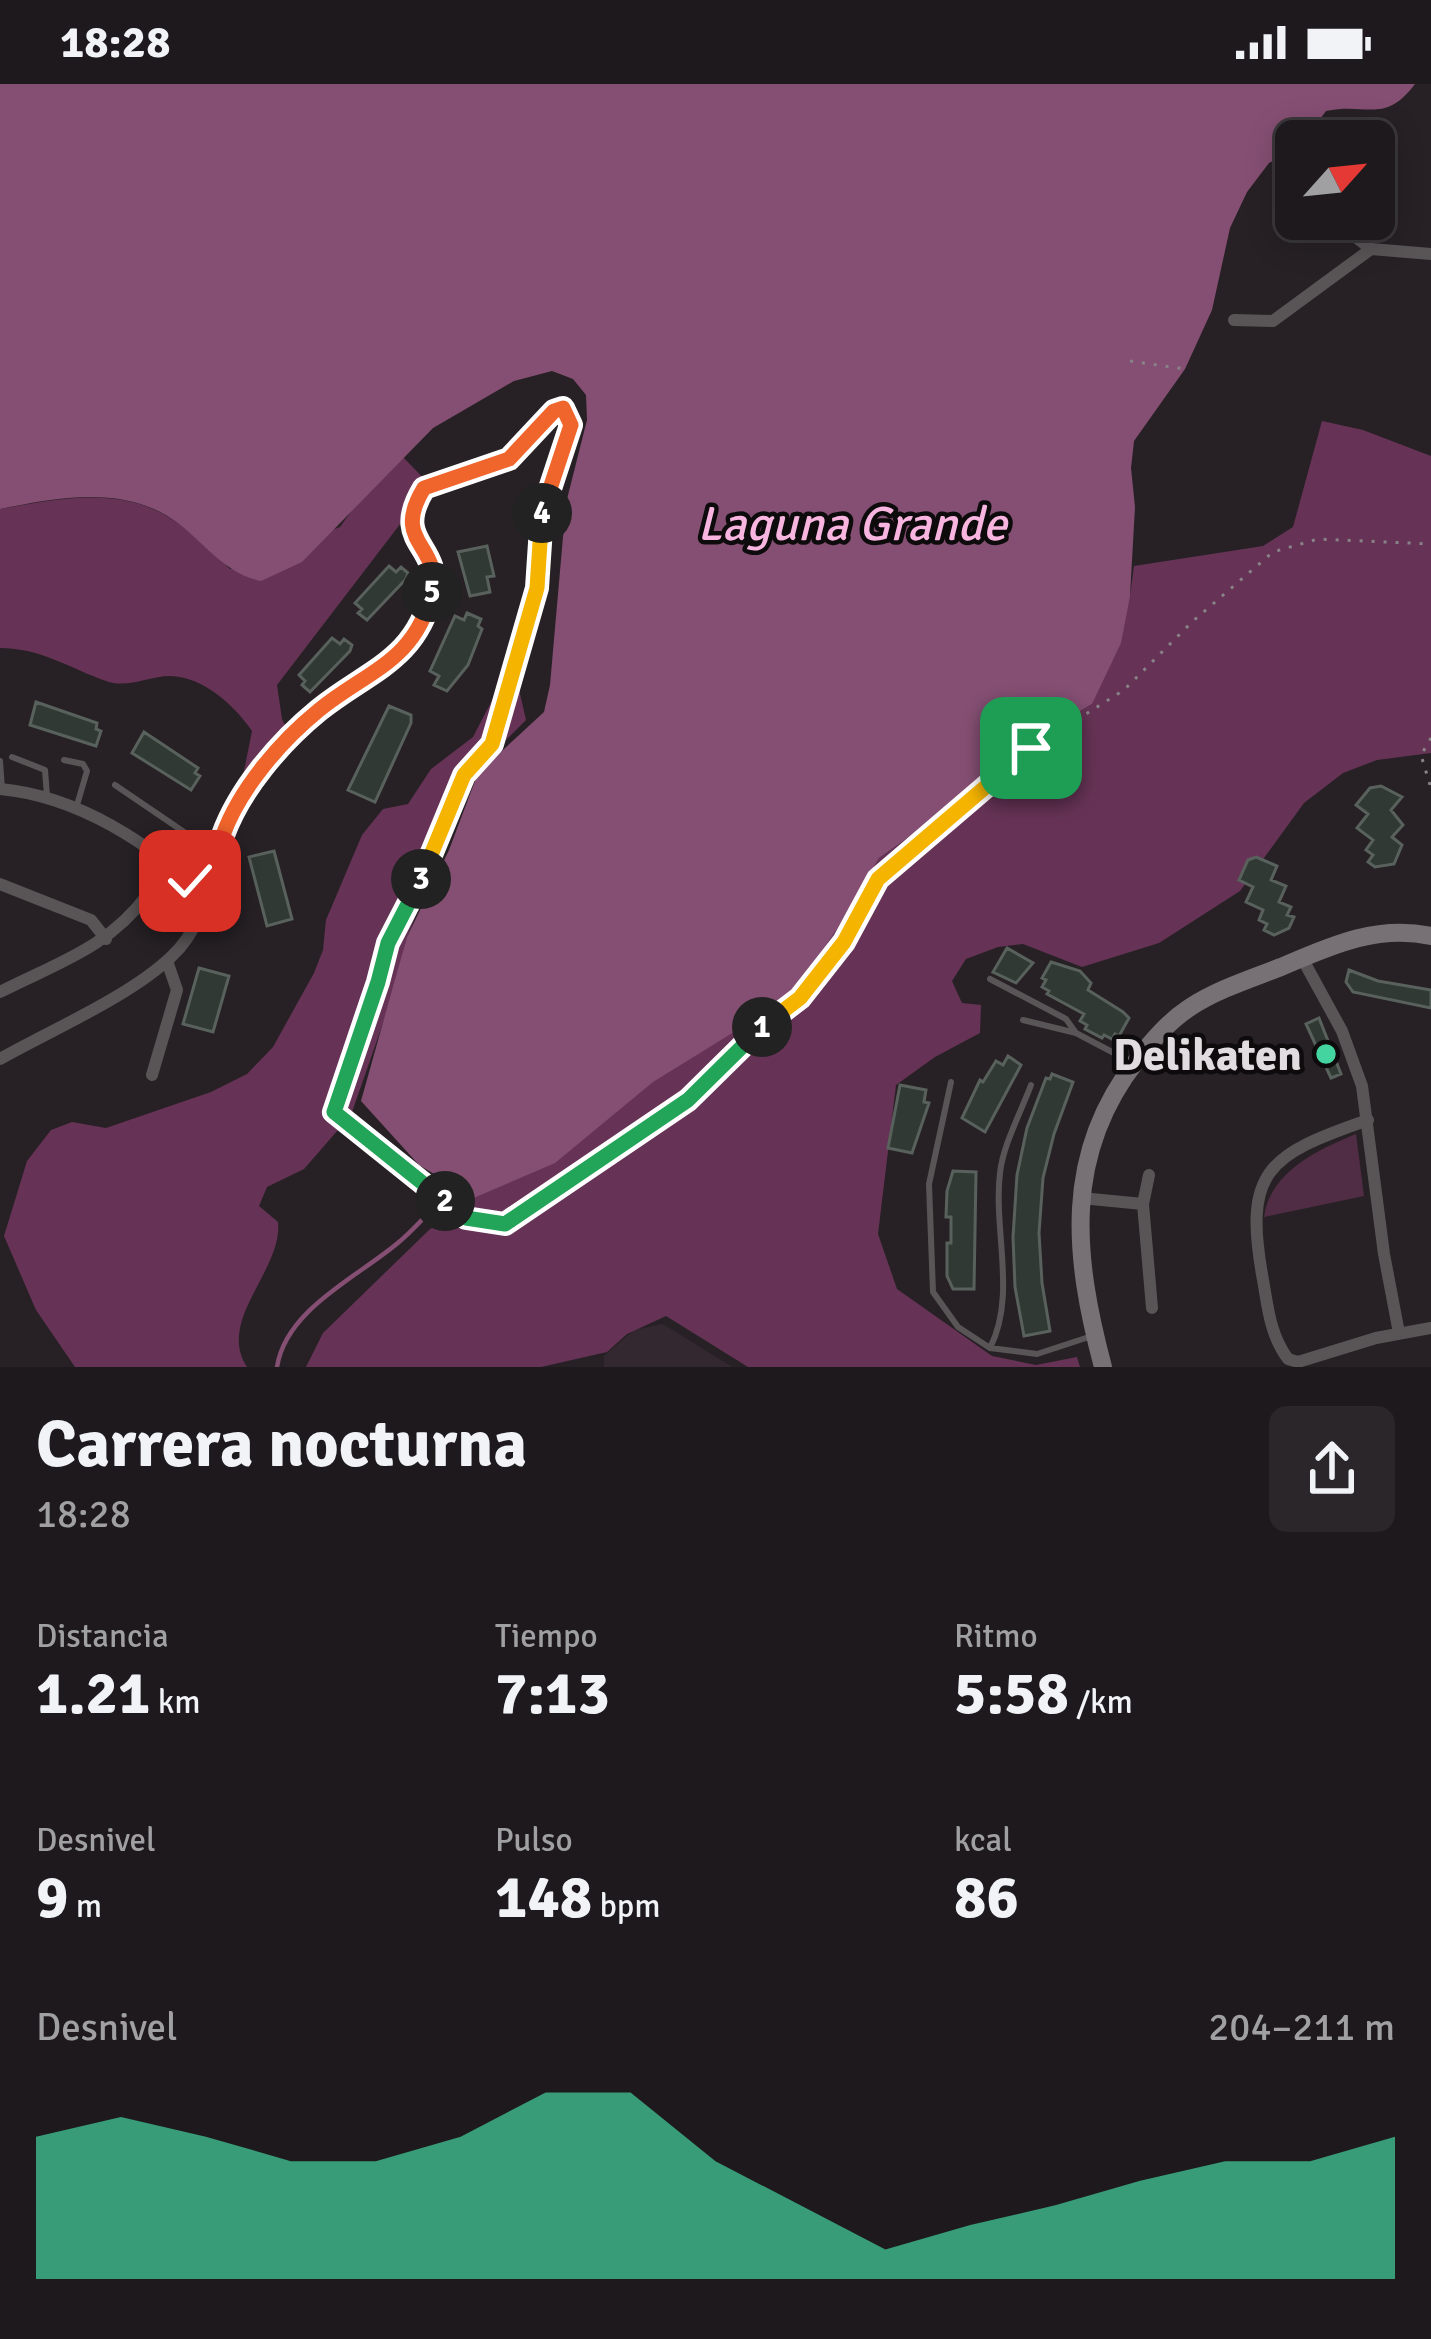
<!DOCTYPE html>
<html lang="es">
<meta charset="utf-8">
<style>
body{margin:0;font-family:Signika,sans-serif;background:#2a2629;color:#f1f3f6;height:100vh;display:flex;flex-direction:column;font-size:45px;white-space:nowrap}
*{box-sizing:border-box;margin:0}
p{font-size:39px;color:#a0a0a3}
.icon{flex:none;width:66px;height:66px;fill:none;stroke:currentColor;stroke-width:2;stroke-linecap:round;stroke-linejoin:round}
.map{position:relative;height:1283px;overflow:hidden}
.side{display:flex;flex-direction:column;background:#1d191c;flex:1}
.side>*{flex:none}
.needle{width:78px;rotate:63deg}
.buttons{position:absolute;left:1275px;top:36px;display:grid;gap:24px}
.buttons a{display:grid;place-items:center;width:120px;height:120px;border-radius:18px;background:#1d191c;box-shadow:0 6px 30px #0003,0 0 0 3px #3b383b;font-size:60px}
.pin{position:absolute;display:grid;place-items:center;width:102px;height:102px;color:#fff;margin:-51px;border-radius:24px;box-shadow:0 6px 18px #0006}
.km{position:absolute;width:60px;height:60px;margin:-30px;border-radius:50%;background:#222;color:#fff;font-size:33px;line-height:60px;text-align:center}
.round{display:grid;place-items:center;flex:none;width:126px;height:126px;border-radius:18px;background:#2a2629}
.headline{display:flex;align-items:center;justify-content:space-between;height:204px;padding:0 36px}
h1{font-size:66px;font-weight:800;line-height:90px}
.stats{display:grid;grid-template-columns:repeat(3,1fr);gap:18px;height:204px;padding:12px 36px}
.stats div{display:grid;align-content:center}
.stats b{font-size:60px;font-weight:800}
.stats small{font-size:33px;font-weight:400}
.stats p{font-size:33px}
.chart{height:336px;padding:24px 36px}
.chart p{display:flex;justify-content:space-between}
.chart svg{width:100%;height:216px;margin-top:12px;fill:#44d49f;opacity:.7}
.status{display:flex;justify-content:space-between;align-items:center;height:84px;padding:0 60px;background:#1d191c;direction:ltr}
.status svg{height:33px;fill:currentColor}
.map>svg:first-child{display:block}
</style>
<div class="status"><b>18:28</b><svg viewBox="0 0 49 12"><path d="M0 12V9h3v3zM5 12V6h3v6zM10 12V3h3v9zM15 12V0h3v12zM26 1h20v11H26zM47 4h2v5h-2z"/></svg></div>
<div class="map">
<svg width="1431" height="1283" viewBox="0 0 1431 1283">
<rect width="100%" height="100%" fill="#272125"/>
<path fill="#342830" d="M663 1240 732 1283H604V1272L634 1246Z"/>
<path fill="#512d45" d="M1356 1050 1364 1112 1264 1133C1270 1088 1317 1066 1356 1050Z"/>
<path fill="#663356" d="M1322 337 1363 346 1431 372V669L1377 676 1343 689 1304 719 1240 807 1159 859 1082 883 1023 860 998 863 966 875 952 897 962 919 981 921 980 949 935 973 896 1001 878 1150 897 1205 992 1272 1036 1281 1077 1273 1080 1283H748L666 1232 627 1250 607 1268 541 1283H306L323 1249 429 1146 474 1114 555 1078 839 842 879 774 953 722 1034 655 1092 620 1130 512 1134 482 1263 462 1293 443Z
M403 373 430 401 277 601 282 635 289 649 242 697 252 647C234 621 204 593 170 592 149 592 127 605 106 597 69 584 41 564 0 564V425C58 415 121 401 173 436 194 449 212 469 230 485L340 443 360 415Z
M500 601H518L526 636 481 681 464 714 407 853 389 922 351 1031 304 1085 267 1103 259 1122 278 1138C283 1186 216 1236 247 1283H75L36 1226 4 1152 27 1077 51 1046 72 1038 106 1044 211 1008 247 990 273 963 314 889 323 866 326 836 362 751 383 725 408 720 431 685 473 653Z"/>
<path fill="#854f73" d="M0 0H1415C1384 41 1367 18 1326 27L1304 57H1296V64L1269 79 1247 108 1230 144 1212 226 1185 285 1134 357 1131 384 1135 423 1130 512 1121 559 1092 620 1034 655 953 722 879 774 839 842 789 914 653 998 555 1079 474 1114 419 1081 361 1017 407 853 449 766 478 689 544 628 550 601 566 419 587 336 586 311 573 295 552 287 514 297 433 344 302 478 261 497C226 490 206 461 179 440 128 400 59 413 0 425Z"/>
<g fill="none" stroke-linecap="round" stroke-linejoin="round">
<path stroke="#854f73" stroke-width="4.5" d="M277 1283C286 1225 358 1193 399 1158 418 1142 434 1122 452 1104"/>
</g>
<path fill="#313935" stroke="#59615d" stroke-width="3" d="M487 462 494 492 487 493 490 508 470 512 458 468Z
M389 482 396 488 401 483 408 489 406 495 367 536 358 529 362 525 355 519Z
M467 529 481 535 478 542 482 545 468 581 447 607 434 601 439 592 430 587 455 532 464 536Z
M332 554 340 560 344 555 352 561 350 567 310 608 302 601 305 597 299 591Z
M36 618 97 639 96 645 101 647 96 662 30 641Z
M389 622 411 631V639L375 718 348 706Z
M144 648 198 684 195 689 200 692 191 706 132 669Z
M1381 702 1402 713 1391 726 1403 741 1392 753 1402 761 1394 780 1375 783 1368 778 1373 771 1366 766 1373 756 1357 744 1368 730 1356 721 1370 704Z
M274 767 292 835 267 842 249 773Z
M1256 773 1277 782 1271 796 1286 802 1279 818 1291 823 1287 831 1294 833 1289 844 1274 851 1264 846 1267 840 1259 836 1263 826 1246 818 1253 803 1239 796 1248 776Z
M1007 864 1033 879 1016 899 993 888Z
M1051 878 1080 887 1091 899 1088 906 1123 928 1129 934 1119 952 1115 950 1112 955 1104 951 1102 954 1085 945 1087 941 1080 937 1084 930 1047 910 1049 907 1042 903 1046 896 1042 894Z
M199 884 229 892 213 948 183 940Z
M1349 886 1378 897 1431 906V924L1353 908 1346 898Z
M1319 934 1341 990 1331 994 1306 940Z
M1008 972 1021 981 985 1048 962 1034 980 996 983 998 996 977 1003 981Z
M1052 990 1073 998 1054 1050 1043 1094 1039 1149 1042 1199 1050 1247 1024 1252 1015 1203 1013 1153 1017 1091 1027 1044 1046 994 1050 995Z
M900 1001 926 1006 924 1018 929 1019 912 1069 888 1064Z
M953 1087 976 1088 974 1205H953L947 1192V1159H951V1133H946L947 1107Z"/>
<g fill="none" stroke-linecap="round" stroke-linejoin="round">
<path stroke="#898387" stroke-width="3" stroke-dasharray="3 9" stroke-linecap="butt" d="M1130 277 1185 285
M419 458 410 428 424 405 510 375 554 327 563 324 571 341 543 424 537 504 492 660 464 691 439 756 388 859 378 898 334 1028 466 1134 505 1140 688 1016 774 931 800 914 844 858 878 795 1032 664 1124 606 1192 538 1273 468 1318 455 1431 460
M1431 654 1421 671 1431 704"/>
<path stroke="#595557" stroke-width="6" d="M12 673 45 686 47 712
M64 676 83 680 87 687 77 721
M0 677 2 705
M115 701 187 750 191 760 177 786
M162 774 179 747
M990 895 1066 935 1076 949
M1023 936 1076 949 1131 978
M951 998 929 1100 933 1208 958 1243 990 1264 1037 1270 1092 1252
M990 1264C1017 1211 993 1146 1000 1089 1003 1061 1021 1028 1031 1001"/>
<path stroke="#595557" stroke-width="12" d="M1293 110 1296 112
M1371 165 1431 170
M1234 236 1273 237 1371 165 1333 135
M0 705C78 712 152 760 207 814
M0 800 91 836 106 855
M1302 874 1342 947 1362 1002 1384 1170 1399 1249
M0 908C59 878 108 864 148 810
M0 975C51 946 131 912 172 872 209 837 207 792 224 748 234 720 255 694 274 672 289 653 306 634 326 621 381 583 420 567 435 495L425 470
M152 991 177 906 167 877
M1368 1036C1267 1071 1243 1087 1263 1196 1268 1224 1270 1251 1288 1275L1298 1278 1376 1254 1431 1244
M1149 1091 1143 1120 1152 1224
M1081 1114 1143 1120"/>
<path stroke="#777175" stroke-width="18" d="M1103 1283C1074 1174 1062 1071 1137 976 1152 957 1168 938 1189 924 1216 906 1250 895 1281 883 1330 862 1377 840 1431 852"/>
</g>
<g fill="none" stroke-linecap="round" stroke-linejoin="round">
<defs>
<path id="split-1" d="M762 943 800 914 844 858 878 795 1031 664"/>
<path id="split-2" d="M445 1117 466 1134 505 1140 688 1016 762 943"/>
<path id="split-3" d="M421 795 388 859 378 898 334 1028 445 1117"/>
<path id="split-4" d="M421 795 464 691 492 660 537 504 542 429"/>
<path id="split-5" d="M432 508C442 459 390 460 424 404L509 375 554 327 563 324 571 341 542 429"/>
<path id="split-6" d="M190 797 207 814C212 793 216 771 223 751 240 704 281 657 319 626 367 587 416 577 432 508"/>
</defs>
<use href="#split-1" stroke="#fff" stroke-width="24"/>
<use href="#split-2" stroke="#fff" stroke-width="24"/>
<use href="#split-3" stroke="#fff" stroke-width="24"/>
<use href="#split-4" stroke="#fff" stroke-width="24"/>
<use href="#split-5" stroke="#fff" stroke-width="24"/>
<use href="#split-6" stroke="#fff" stroke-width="24"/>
<use href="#split-1" stroke="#f5b400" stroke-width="15"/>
<use href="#split-2" stroke="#22a559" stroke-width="15"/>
<use href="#split-3" stroke="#22a559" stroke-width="15"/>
<use href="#split-4" stroke="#f5b400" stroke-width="15"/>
<use href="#split-5" stroke="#f0652b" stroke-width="15"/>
<use href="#split-6" stroke="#f0652b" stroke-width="15"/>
</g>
<circle fill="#44d49f" stroke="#0e0b0d" stroke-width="4.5" cx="1326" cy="970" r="12"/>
<g text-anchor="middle" stroke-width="9" stroke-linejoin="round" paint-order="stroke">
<g font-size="45" font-weight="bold" fill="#e1dcdf" stroke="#0e0b0d" text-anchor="end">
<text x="1302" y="986">Delikaten</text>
</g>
<g font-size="48" font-style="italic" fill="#f7b5df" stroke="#0e0b0d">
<text x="852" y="456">Laguna Grande</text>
</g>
</g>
</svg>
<div class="buttons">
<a><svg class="needle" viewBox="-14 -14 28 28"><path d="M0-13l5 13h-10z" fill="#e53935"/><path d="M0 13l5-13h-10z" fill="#a0a0a3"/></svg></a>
</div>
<div class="pin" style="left:1031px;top:664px;background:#1e9e55"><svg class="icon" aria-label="arrive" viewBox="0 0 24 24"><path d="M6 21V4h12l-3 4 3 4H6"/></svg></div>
<div class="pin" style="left:190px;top:797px;background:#d93025"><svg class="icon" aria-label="check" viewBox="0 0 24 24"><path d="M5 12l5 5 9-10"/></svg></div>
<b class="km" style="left:762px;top:943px">1</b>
<b class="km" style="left:445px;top:1117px">2</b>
<b class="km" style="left:421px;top:795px">3</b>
<b class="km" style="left:542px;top:429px">4</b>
<b class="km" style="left:432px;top:508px">5</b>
</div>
<section class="side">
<div class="headline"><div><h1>Carrera nocturna</h1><p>18:28</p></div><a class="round"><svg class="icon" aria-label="share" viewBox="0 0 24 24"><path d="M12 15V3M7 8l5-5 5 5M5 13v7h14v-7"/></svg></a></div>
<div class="stats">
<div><p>Distancia</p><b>1.21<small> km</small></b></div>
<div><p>Tiempo</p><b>7:13</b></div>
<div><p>Ritmo</p><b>5:58<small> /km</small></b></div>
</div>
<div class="stats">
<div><p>Desnivel</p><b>9<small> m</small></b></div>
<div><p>Pulso</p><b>148<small> bpm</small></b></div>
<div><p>kcal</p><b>86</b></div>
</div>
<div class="chart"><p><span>Desnivel</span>204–211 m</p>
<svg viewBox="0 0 160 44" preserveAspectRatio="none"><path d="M0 44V15L10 11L20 15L30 20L40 20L50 15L60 6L70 6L80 20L90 29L100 38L110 33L120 29L130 24L140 20L150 20L160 15V44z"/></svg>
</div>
</section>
